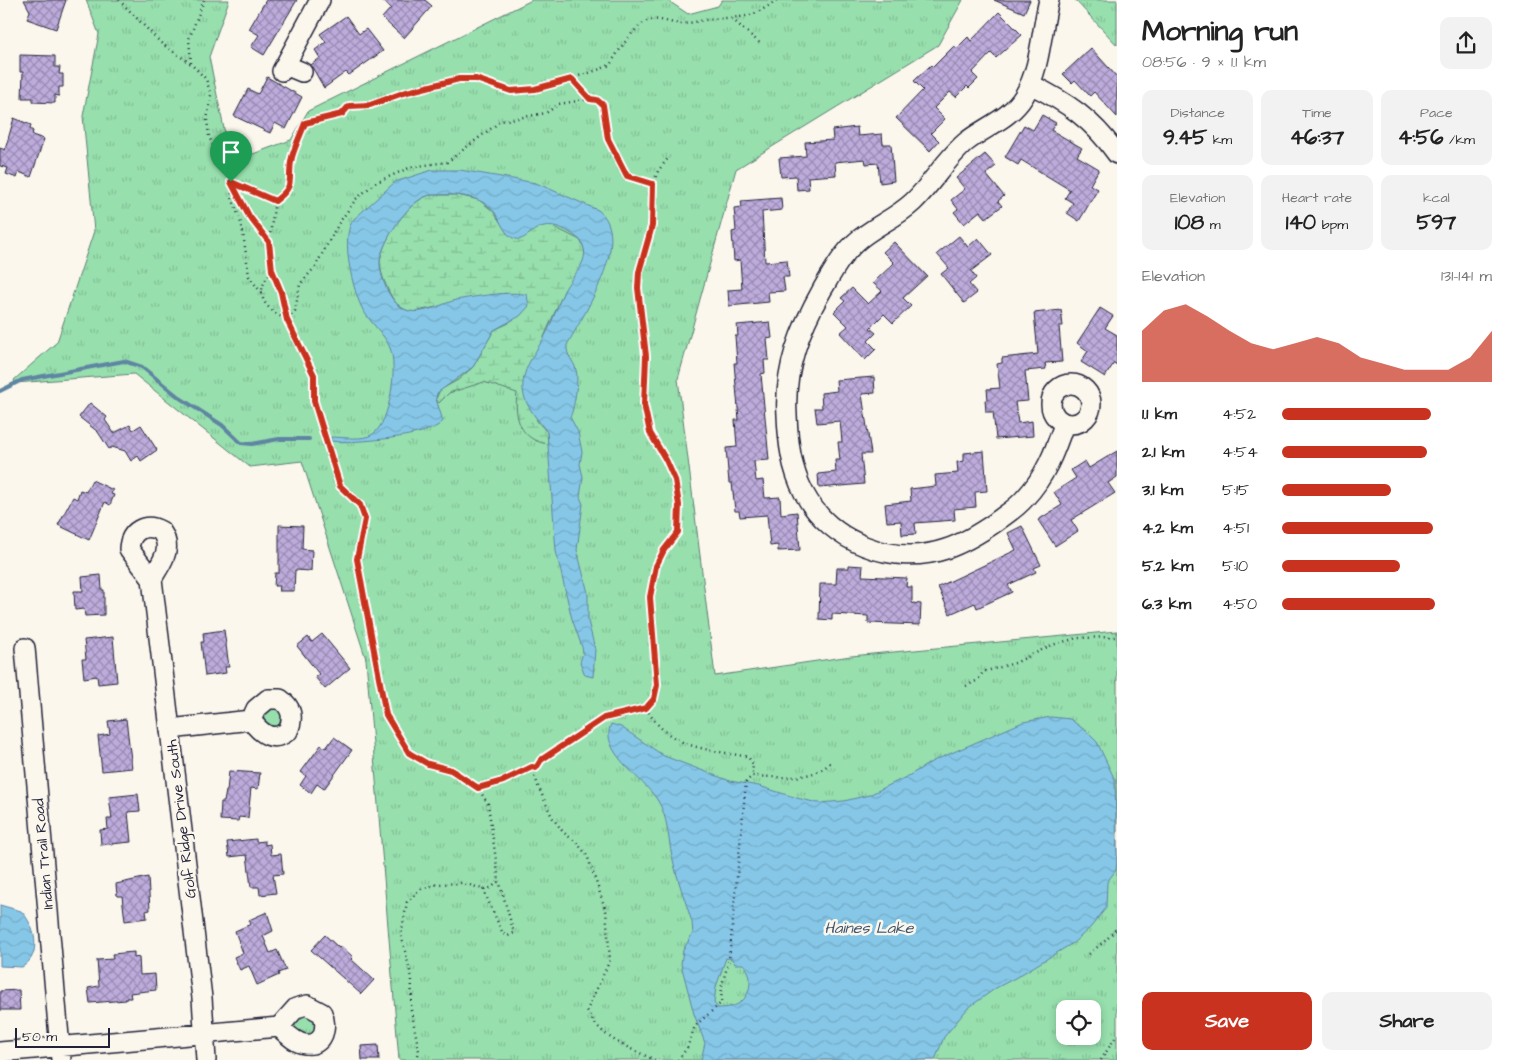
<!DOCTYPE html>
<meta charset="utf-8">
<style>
body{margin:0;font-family:"Architects Daughter",sans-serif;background:#f2f2f2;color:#222;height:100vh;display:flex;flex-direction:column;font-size:19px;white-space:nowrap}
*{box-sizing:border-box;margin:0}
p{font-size:16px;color:#767676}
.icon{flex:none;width:28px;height:28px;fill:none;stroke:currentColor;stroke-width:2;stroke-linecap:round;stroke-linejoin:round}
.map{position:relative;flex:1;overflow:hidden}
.details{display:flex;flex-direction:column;background:#fff;width:400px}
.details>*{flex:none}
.buttons{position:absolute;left:1056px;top:1000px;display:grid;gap:10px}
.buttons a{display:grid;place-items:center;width:45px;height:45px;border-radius:10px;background:#fff;box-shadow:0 2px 8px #0003;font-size:25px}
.scale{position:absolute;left:15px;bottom:12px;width:95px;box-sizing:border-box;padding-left:5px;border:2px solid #22223b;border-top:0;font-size:14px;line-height:18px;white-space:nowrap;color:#22223b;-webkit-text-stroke:4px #fbf7ec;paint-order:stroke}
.pin{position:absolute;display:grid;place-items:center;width:42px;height:42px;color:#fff;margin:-51px -21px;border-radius:50% 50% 50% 0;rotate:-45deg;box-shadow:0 0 5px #0007}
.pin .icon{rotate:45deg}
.round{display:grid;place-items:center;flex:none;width:52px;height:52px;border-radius:10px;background:#f2f2f2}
.head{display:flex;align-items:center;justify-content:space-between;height:85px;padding:0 25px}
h1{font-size:28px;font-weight:800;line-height:38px}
.figures{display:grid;grid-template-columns:repeat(3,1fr);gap:8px;height:85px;padding:5px 25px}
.figures div{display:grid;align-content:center;border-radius:10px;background:#f2f2f2;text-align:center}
.figures b{font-size:21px;font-weight:800}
.figures small{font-size:14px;font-weight:400}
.figures p{font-size:14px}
.chart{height:140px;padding:10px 25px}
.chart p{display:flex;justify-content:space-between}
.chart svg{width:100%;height:90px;margin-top:5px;fill:#c8321e;opacity:.7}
.button{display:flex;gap:10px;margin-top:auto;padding:10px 25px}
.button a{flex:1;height:58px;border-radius:10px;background:#c8321e;color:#fff;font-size:20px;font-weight:800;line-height:58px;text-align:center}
.button a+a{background:#f2f2f2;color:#222}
ul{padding:0 25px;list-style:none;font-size:16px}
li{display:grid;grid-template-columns:80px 60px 1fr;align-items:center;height:38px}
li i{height:12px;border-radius:6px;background:#c8321e}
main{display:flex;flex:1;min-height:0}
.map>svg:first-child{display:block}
</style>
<main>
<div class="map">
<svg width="1117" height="1060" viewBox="0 0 1117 1060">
<defs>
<pattern id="grass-tufts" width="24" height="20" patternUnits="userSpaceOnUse" patternTransform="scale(1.25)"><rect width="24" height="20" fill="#97dfad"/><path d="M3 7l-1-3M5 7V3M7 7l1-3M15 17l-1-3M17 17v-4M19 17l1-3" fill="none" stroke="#82bf96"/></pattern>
<pattern id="wetland-marsh" width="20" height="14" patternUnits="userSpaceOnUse" patternTransform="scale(1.25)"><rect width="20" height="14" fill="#97dfad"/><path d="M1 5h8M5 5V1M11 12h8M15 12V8" fill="none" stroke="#82bf96"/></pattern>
<pattern id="water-waves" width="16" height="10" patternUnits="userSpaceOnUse" patternTransform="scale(1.25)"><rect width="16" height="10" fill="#86c7e7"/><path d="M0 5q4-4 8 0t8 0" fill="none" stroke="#73abc7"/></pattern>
<pattern id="building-cross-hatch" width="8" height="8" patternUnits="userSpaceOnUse" patternTransform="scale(1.25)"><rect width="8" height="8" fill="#bdabdb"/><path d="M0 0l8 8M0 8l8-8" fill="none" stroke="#998bb3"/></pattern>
</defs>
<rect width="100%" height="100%" fill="#fbf7ec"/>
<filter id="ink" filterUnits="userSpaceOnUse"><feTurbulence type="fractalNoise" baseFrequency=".02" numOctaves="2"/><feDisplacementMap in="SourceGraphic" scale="10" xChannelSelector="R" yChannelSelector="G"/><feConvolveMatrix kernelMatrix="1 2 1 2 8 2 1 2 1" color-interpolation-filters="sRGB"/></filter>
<g filter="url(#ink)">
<path fill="url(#grass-tufts)" stroke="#5c8074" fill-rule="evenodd" d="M86 0H229L209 57 231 162 291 140 308 111 532 0H667L688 14 718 6 722 0H963L938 45 736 169 678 379 715 676 851 656 1117 631V1060H399L366 659 302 461 250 467 134 374 15 383 14 380 57 342 94 231 83 116 99 34ZM1065 1009H1092V1036H1065Z
M1075 0H1117V45Z
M266 708H279L284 720 279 727 270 729 262 720 261 715Z
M295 1025a11 11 0 1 1 22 0a11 11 0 1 1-22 0Z"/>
<path fill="url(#wetland-marsh)" stroke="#5c8074" d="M430 195H457L479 200 493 211 504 228 520 239 534 229 548 224 580 240 584 248 585 257 580 270 564 291 544 337 536 416 537 421 547 432 548 444C520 440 514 418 517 393L484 382 449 393 439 403 436 399 440 390 458 380 473 367 494 330 509 323 506 293 412 312C400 309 394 302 389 292 385 283 380 272 380 262 382 240 408 201 430 195Z"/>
<path fill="url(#water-waves)" stroke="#5e85a2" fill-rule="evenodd" d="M432 170H460L536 183 598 210C635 238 582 317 567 345 566 357 574 360 576 370 579 378 574 411 570 417L578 432 582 452 580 464 583 477 580 497 583 504 577 550 588 593V621L595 649 593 677 585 675 580 662 583 653 582 647 572 619 556 551 547 432C539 421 524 405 523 390 521 367 539 349 548 330 554 317 558 304 564 291 572 274 594 260 580 240 538 206 531 243 516 239 505 237 501 221 495 213 481 194 454 194 432 195 411 196 383 240 380 260 379 276 390 303 404 309 419 317 441 304 456 300 472 297 513 290 527 295L529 306 520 316 494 330 473 367 437 393 436 399 443 421C433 437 350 444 331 441V437C343 437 363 441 373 434 390 423 398 366 390 348 384 333 371 324 363 310 353 292 339 235 354 219L395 182Z
M1051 717 1070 719 1086 731 1097 742 1115 780 1117 859 1116 870 1107 882 1106 908 1090 928 1073 943 1015 978 996 988 968 1008 944 1037 935 1060H701L705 1043 694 1014 681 964 683 950 693 933 692 922C685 900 677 879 672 856 668 838 668 817 658 801 646 780 598 752 611 724L621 727 664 756 730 781 759 786 797 798 818 803 844 801 869 795 910 775 933 761 1023 722ZM726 958 732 959 735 964H743C753 973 752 992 742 1001 736 1007 726 1008 718 1008L714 1003 716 987Z
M0 905 21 911C35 925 43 955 22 967L0 966Z"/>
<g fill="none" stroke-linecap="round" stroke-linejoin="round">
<path stroke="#5e85a2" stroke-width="4" d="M0 391 22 380 124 361 142 367 180 398 222 425 241 443 252 444 279 439H309"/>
</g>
<path fill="url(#building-cross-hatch)" stroke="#22223b" d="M24 0H66L56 29 27 19 30 11Z
M266 0H297L264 55 251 47 259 35 249 29Z
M382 0H425L432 6 404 38 382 18 391 8Z
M994 0H1030L1024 13Z
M999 12 1022 35 996 58 991 53 972 73 978 79 969 88 967 86 956 97 950 92 934 108 945 119 931 133 939 141 930 151 896 118 923 90 914 81 931 65 933 67 954 46 957 48 968 37 971 41Z
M346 16 359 34 366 29 383 51 349 75 346 72 324 88 311 65 320 58 315 50 326 42 320 34Z
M1091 48 1117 77V117L1094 92 1090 96 1075 80 1072 83 1063 74Z
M20 55 55 56V67H60L59 74H63V87H59V96L55 95V103L33 102V98H22L23 72H20Z
M267 77 302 97 286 129 275 123 270 133 234 116 248 89 258 94Z
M1042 115 1056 123 1051 130 1082 148 1077 156 1099 169 1090 185 1098 189 1079 221 1067 213 1073 203 1065 198 1070 190 1021 160 1018 165 1005 157 1024 125 1033 130Z
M14 118 31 125 30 129 33 131 32 135 44 139 31 177 19 172 17 178 6 174 8 168 0 166V148L5 150Z
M857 127 858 136 882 134 883 144H891L894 181 880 183 878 163 866 164 865 159 835 162 836 175 808 177 809 189 797 190 796 176 781 177 779 158 806 156 805 142 833 140 832 130Z
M985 154 996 166 986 174 1004 196 998 201 1002 206 986 218 980 211 964 224 954 212 958 209 951 200 965 189 956 178Z
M781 198 782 210 762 212 765 262 787 260 789 277H783L785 291 768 292 769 302 729 306 728 290 742 289 740 260 734 261 732 232 736 231 734 208 742 207 741 201Z
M959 236 968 247 978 238 992 255 971 271 976 278 969 284 977 293 964 303 941 274 949 268 937 254Z
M894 242 927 276 903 298 911 306 893 323 884 314 870 328 876 333 868 341 876 349 865 360 840 333 848 326 834 312 845 301 841 298 852 288 868 304 882 291 873 283 894 263 883 252Z
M1100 308 1113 316 1105 328 1117 335V365L1114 363 1105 377 1081 362 1088 351 1077 343Z
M1061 310 1063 326H1059L1062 362 1045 363 1046 369 1025 371 1028 401 1015 402 1018 423 1032 421 1033 436 996 439 993 412H986L985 400H988L987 389 1000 388 997 364 1002 363V358L1038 354 1034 313Z
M770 322 772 338 767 339 769 360H764L765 373 761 374 769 460 754 461 756 481 763 480 765 498 780 497 781 514 797 512 800 550 778 551V545L770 546 767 515 740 517 739 511H735L732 483H729L726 448 737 447 735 420H739L734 363H737L735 336H738L737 325Z
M874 377 875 393 862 394 871 454H861L864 484 819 488 818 474 836 472 835 460H840L838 442H842L840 421 817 423 815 408H822L821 393 837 391 836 380Z
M90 403 107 417 105 420 114 433 130 425 133 430 141 425 157 450 141 461 138 456 131 461 125 451 112 447 109 449 98 432 79 417Z
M984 451 987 491 975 492 976 507 954 509 955 520 915 523 916 534 902 535 901 521 887 522 885 504 911 501 910 489 936 486 935 475 958 473 957 462 964 461V453Z
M1117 451V477L1108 483 1115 493 1071 520 1078 531 1055 546 1038 520 1062 505 1054 492 1076 478 1071 470 1085 461 1089 468Z
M92 480 113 490 111 494 114 495 110 505 105 502 89 540 58 525 73 497 77 499 80 490 86 492Z
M279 525 303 526 302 549 312 550 311 571 295 570 294 591H279L280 586H274L275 573H279Z
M1022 526 1041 565 1034 568 1036 572 1008 585 1012 592 977 608 975 603 950 614 938 587 1016 550 1008 533Z
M849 565 863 566 862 576 907 578 906 587H912V603L921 604 920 625 868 623V616L832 614V620L819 619 820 584H836L837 568H849Z
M101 575 102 590H104V615L85 616 84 609 75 610 74 591H83L82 577Z
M224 630 229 667H225L226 673 205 676 201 642H204L203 633Z
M322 634 350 668 325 689 315 677 319 674 297 646 308 637 312 642Z
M113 637 117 682 98 684 97 676 84 678 82 659H86L84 640Z
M126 719 132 768 102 771 98 736 110 734 108 721Z
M334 737 352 750 324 789 317 784 311 793 300 785 306 776 301 772 321 745 326 748Z
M229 771 260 773 258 789 251 788 248 818 239 817 238 821 220 820 221 802H224L226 791H227Z
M138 794 140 811 128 812 131 842 101 845 100 830 108 829 107 819H112L109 797Z
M256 839V842L265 841V845L270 844 271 855 281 854 283 874 273 875 276 893 260 895 259 887H251L247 855 229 857 227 842Z
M148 877 150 910 146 911 147 918 125 921 122 896H117L116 884Z
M267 912 273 931 263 936 270 953 277 950 286 970 278 973 279 975 257 985 249 966 240 970 234 957 243 953 235 931 251 924 249 920Z
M325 935 339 948 341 946 353 957 351 959 374 980 361 994 311 950Z
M134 952V958L139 957 140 975 155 974 156 990 130 993 131 998H126V1000L90 1003 88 988 99 986 97 960 113 959 112 954Z
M19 990 20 1010H0V991Z
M378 1045 379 1060H362L361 1046Z"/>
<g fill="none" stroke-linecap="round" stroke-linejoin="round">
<defs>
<path id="minor" d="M1049 0C1041 31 1041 68 1024 96 1010 119 986 126 966 142 945 160 932 184 913 202 895 219 872 227 855 243 841 256 832 273 822 290 800 329 784 369 787 415 788 442 791 468 804 493 830 542 893 567 946 549 964 543 980 533 996 522 1006 514 1017 508 1025 498 1045 477 1055 451 1064 424
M285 65 302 72
M282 71 320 0
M1030 84C1068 103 1092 119 1117 154
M1051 404a20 20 0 1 1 40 0a20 20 0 1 1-40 0Z
M152 579 129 549C130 531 145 522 161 531 174 550 161 562 152 579L202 998 206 1060
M25 648 61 1060
M170 729 251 720C261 734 273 743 288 731 294 718 292 707 280 699H268L256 709 251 720
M0 1052 279 1027C286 1033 295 1043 305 1044 324 1047 328 1026 322 1013L307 1005 296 1008 279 1027"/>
</defs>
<use href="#minor" stroke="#22223b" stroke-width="22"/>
<path stroke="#22223b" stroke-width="2.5" stroke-dasharray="1 4" stroke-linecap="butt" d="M119 0 161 43 191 64 206 79 211 95 207 120 209 136 221 166 249 216 269 242
M732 19 761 44
M191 63 189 39 204 0
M572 79 590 99
M232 182 275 201
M231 183 232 197 242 226 249 276 262 294
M272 271C252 294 264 308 287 320L295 311 300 284 315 267 339 223 356 199 375 183 411 167 447 162 501 121 546 113 559 104 590 99 597 100 603 105 608 139 627 176 653 184
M966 686 978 680 983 672 1015 663 1052 645 1077 638 1117 637
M646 708C670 750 705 748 748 757L753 764 752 776
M478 788 503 781 532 767 536 768
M483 889 503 934 508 936 514 933 499 881
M1089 954 1106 940 1117 928
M417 1060 419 1051 411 1010 412 979 401 935 407 902 421 889 438 884 463 883 483 889 491 888 499 881 488 804 478 788 451 770 428 764 409 753 386 715 357 559 365 519 360 505 339 487 314 401V375L287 320 281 292 272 271 269 242 275 201C298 184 286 179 292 157 295 146 301 134 305 123L342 114 349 106C387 105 422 84 460 79 480 77 493 89 511 91 527 93 542 86 556 82 575 77 592 73 610 65 617 53 637 21 651 20 661 18 672 24 682 24 692 23 702 20 712 19 745 16 749 20 777 0
M655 1060C628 1047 600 1039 587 1010L610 960 606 911 587 855 577 843 563 832 552 817 538 786 535 776 536 768 541 760 604 718 646 708 654 699 657 685 650 597 656 566 664 550 678 532 679 505 675 480 666 459 650 433 644 404 646 355 638 288 639 272 652 226 653 184 658 171 669 157
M678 1060 687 1048 695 1026 721 1003 722 985 729 960 746 782 752 776C777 777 812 782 831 762
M1101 1060 1117 1035"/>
<use href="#minor" stroke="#fbf7ec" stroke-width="19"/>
</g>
</g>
<g fill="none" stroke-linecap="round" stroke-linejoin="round" filter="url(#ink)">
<defs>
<path id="route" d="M459 79H476L511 91 535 89 572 79 590 99 597 100 603 105 608 139 627 176 653 184 652 226 639 272 638 288 646 356 644 404 650 433 666 460 675 480 679 505 678 532 664 550 656 566 650 597 657 685 654 699 646 708 604 718 541 760 536 768 532 767 503 781 478 788 451 770 428 764 409 753 386 715 357 559 365 519 360 505 340 486 314 401V375L287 320 281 292 272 270 269 242 249 216 231 182 275 201C298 184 286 179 292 157 295 146 301 134 305 123L342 114 349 106 370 105 403 93Z"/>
</defs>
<use href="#route" stroke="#fff" stroke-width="10"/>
<use href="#route" stroke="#c8321e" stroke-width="6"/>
</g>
<g text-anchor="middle" stroke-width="5" stroke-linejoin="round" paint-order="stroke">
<g font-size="15" fill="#22223b" stroke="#fbf7ec">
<text transform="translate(181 819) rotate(-97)" y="5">Golf Ridge Drive South</text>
<text transform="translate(43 854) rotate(-95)" y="5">Indian Trail Road</text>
</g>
<g font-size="16" font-style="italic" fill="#40546f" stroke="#fbf7ec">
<text x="869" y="933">Haines Lake</text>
</g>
</g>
</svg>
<div class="buttons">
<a><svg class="icon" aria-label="locate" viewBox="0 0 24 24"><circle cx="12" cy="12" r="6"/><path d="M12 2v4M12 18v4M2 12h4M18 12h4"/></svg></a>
</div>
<div class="scale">50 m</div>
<div class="pin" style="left:231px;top:182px;background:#1e9e55"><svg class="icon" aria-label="arrive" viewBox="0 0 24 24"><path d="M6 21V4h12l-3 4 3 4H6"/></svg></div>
</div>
<section class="details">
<div class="head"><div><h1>Morning run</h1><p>08:56 · 9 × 1.1 km</p></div><a class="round"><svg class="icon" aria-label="share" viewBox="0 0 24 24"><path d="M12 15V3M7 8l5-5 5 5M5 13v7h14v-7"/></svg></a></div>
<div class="figures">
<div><p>Distance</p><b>9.45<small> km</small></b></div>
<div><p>Time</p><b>46:37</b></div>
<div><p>Pace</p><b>4:56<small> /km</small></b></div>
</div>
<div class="figures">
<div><p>Elevation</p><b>108<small> m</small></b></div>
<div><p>Heart rate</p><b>140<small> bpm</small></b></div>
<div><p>kcal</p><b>597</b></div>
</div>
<div class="chart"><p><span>Elevation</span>131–141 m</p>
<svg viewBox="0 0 160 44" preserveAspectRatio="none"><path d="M0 44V19L10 9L20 6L30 12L40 19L50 25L60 28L70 25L80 22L90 25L100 32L110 35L120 38L130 38L140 38L150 32L160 19V44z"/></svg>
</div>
<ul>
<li><b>1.1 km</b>4:52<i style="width:71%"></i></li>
<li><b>2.1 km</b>4:54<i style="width:69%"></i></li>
<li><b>3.1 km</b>5:15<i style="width:52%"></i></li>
<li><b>4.2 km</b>4:51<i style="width:72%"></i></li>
<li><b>5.2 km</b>5:10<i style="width:56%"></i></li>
<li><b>6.3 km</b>4:50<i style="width:73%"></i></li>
</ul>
<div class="button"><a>Save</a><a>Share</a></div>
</section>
</main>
